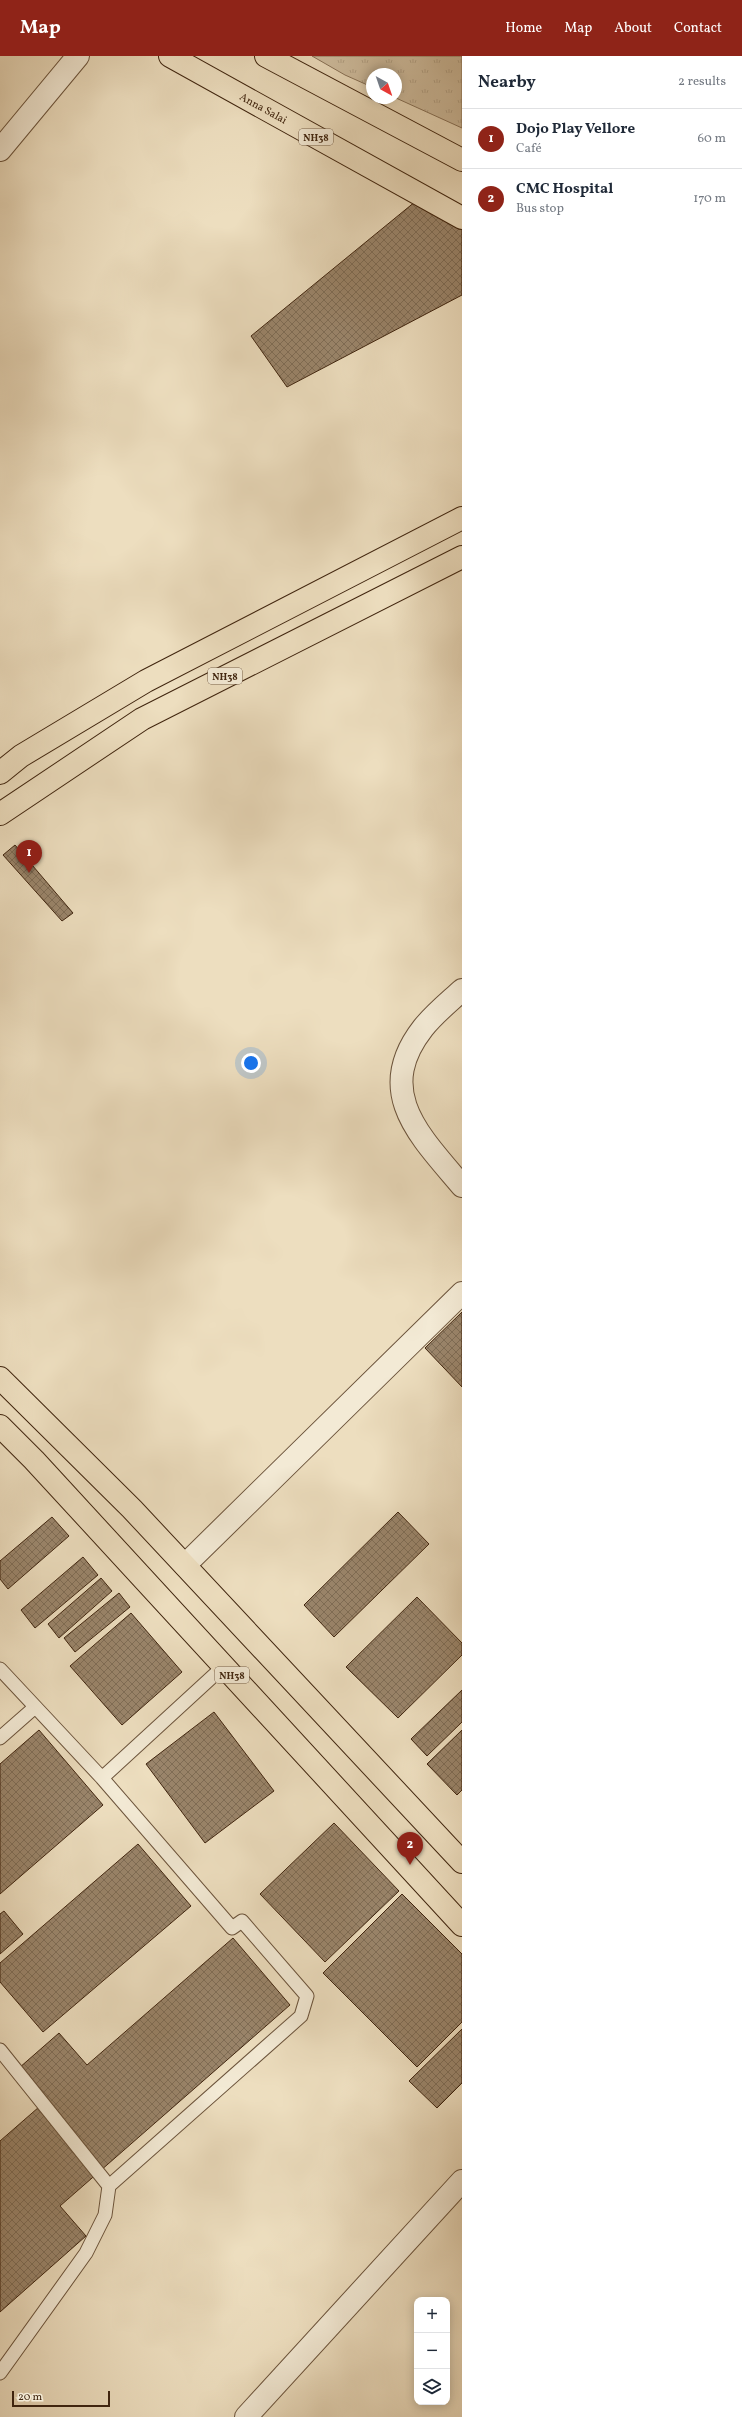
<!DOCTYPE html>
<html lang="en">
<head>
<meta charset="utf-8">
<style>
  body { margin:0; font-family:Vollkorn,serif; background:#f2f2f3; color:#1f2937 }
  .controls { position:absolute; right:12px; bottom:12px; display:grid; overflow:hidden; border-radius:8px; box-shadow:0 2px 10px #0003 }
  .controls button { width:36px; height:36px; display:grid; place-items:center; padding:0; border:0; border-bottom:1px solid #e0e1e3; background:#fff; color:#1f2937; font:20px sans-serif }
  .compass { position:absolute; left:366px; top:12px; width:36px; height:36px; border-radius:50%; background:#fff; box-shadow:0 2px 10px #0003; rotate:140deg }
  .scale { position:absolute; left:12px; bottom:10px; width:98px; box-sizing:border-box; padding-left:4px; border:2px solid #40250f; border-top:0; font-size:11px; line-height:14px; white-space:nowrap; color:#40250f; -webkit-text-stroke:3px #f3ead5; paint-order:stroke }
  .you { position:absolute; left:251px; top:1007px; width:14px; height:14px; margin:-10px; border:3px solid #fff; border-radius:50%; background:#1a73e8; box-shadow:0 0 0 6px #1a73e833 }
  .badge { display:grid; place-items:center; width:26px; height:26px; border-radius:50%; background:#8f2418; color:#fff; font-size:13px; font-weight:700 }
  .pin { position:absolute; translate:-50% -33px; filter:drop-shadow(0 1px 2px #0008) }
  .pin::after { content:''; position:absolute; top:21px; width:14px; height:12px; background:inherit; clip-path:polygon(0 0,100% 0,50% 100%) }
  .list { margin:0; padding:0; list-style:none }
  h2 { display:flex; justify-content:space-between; align-items:center; height:52px; margin:0; padding:0 16px; font-size:17px }
  h2 small { font-size:13px; font-weight:400; color:#747a83 }
  .list li { display:grid; grid-template-columns:26px 1fr auto; gap:12px; align-items:center; box-sizing:border-box; height:60px; padding:0 16px; border-top:1px solid #e0e1e3 }
  .list b { display:block; font-size:15px; white-space:nowrap }
  .list p { margin:0; font-size:13px; white-space:nowrap; color:#747a83 }
  .list em { font-size:13px; font-style:normal; color:#747a83 }
  .icon { flex:none; width:22px; height:22px; fill:none; stroke:currentColor; stroke-width:2; stroke-linecap:round; stroke-linejoin:round }
  .map { position:relative; flex:none; width:462px; height:2361px; overflow:hidden }
  header { display:flex; align-items:center; gap:24px; box-sizing:border-box; height:56px; padding:0 20px; background:#8f2418; color:#fff }
  header strong { font-size:19px }
  nav { display:flex; gap:22px; margin-inline-start:auto; font-size:14px }
  main { display:flex }
  aside { flex:1; background:#fff }
  .map>svg:first-child { display:block }
  .park { fill:url(#park-tufts); stroke:#887258 }
  .building { fill:url(#building-cross-hatch); stroke:#40250f }
  .lines { fill:none; stroke-linecap:round; stroke-linejoin:round }
  .service-casing { stroke:#6b533b; stroke-width:15 }
  .minor-casing { stroke:#6b533b; stroke-width:24 }
  .trunk-casing { stroke:#40250f; stroke-width:24 }
  .service { stroke:#f3ead5; stroke-width:13 }
  .minor { stroke:#f3ead5; stroke-width:22 }
  .trunk { stroke:#eddebf; stroke-width:22 }
  .labels { text-anchor:middle; stroke-width:3; stroke-linejoin:round; paint-order:stroke }
  .shield { fill:#f3ead5; stroke:#76604a; stroke-width:1 }
  .shield-label { font-size:10px; font-weight:bold; fill:#40250f }
  .street-label { font-size:11px; fill:#40250f; stroke:#f3ead5 }
</style>
</head>
<body>
<header>
<strong>Map</strong>
<nav><a>Home</a><a>Map</a><a>About</a><a>Contact</a></nav>
</header>
<main>
<div class="map">
<svg width="462" height="2361" viewBox="0 0 462 2361">
  <defs>
    <pattern id="park-tufts" width="24" height="20" patternUnits="userSpaceOnUse"><rect width="24" height="20" fill="#d0bfa1"/><path d="M3 7l-1-3M5 7V3M7 7l1-3M15 17l-1-3M17 17v-4M19 17l1-3" fill="none" stroke="#b4a489"/></pattern>
    <pattern id="building-cross-hatch" width="8" height="8" patternUnits="userSpaceOnUse"><rect width="8" height="8" fill="#9a856b"/><path d="M0 0l8 8M0 8l8-8" fill="none" stroke="#7f6d56"/></pattern>
  </defs>
  <rect width="100%" height="100%" fill="#eddebf"/>
  <filter id="stains"><feTurbulence type="fractalNoise" baseFrequency=".005" numOctaves="4"/><feColorMatrix values="0 0 0 0 .2 0 0 0 0 .09 0 0 0 0 .02 0 0 0 .5 -.17"/></filter>
  <radialGradient id="worn" r=".72"><stop offset=".6" stop-color="#630" stop-opacity="0"/><stop offset="1" stop-color="#630" stop-opacity=".3"/></radialGradient>
  <!-- park -->
  <path class="park" d="M312,0H462V72L396,42V18H372V31L345,19Z"/>
  <!-- building -->
  <path class="building" d="M416,145L462,172V239L287,331L251,280Z
    M15,789L73,857L62,865L3,799Z
    M462,1256V1331L425,1292Z
    M398,1456L429,1488L334,1581L304,1549Z
    M52,1461L69,1480L8,1533L0,1523V1505Z
    M83,1501L98,1519L35,1572L21,1554Z
    M101,1522L112,1535L59,1582L48,1568Z
    M119,1537L130,1551L75,1596L64,1582Z
    M417,1541L462,1587V1599L398,1662L346,1611Z
    M131,1557L182,1616L122,1669L70,1610Z
    M462,1634V1666L427,1700L411,1683Z
    M214,1656L274,1735L205,1787L146,1708Z
    M39,1674L103,1749L0,1838V1708Z
    M462,1674V1734L457,1739L427,1708Z
    M334,1767L399,1835L325,1906L260,1838Z
    M138,1788L191,1850L43,1976L0,1926V1907Z
    M402,1838L462,1898V1966L417,2011L323,1917Z
    M4,1855L23,1878L0,1898V1858Z
    M233,1882L290,1949L60,2150L86,2180L0,2256V2085L47,2044L19,2012L59,1977L87,2009Z
    M462,1973V2027L437,2052L409,2025Z"/>
  <g class="lines">
    <!-- service casing -->
    <g class="service-casing">
      <path id="service" d="M0,1613L102,1722L232,1872L242,1865L307,1940L301,1960L109,2130L105,2159L86,2197L0,2317
        M0,1682L34,1652
        M102,1722L224,1610
        M0,1994L109,2130"/>
    </g>
    <!-- minor casing -->
    <g class="minor-casing">
      <path id="minor" d="M0,94L78,0
        M462,934C449,946 434,958 423,972C373,1036 420,1080 462,1130
        M185,1509L462,1237
        M246,2361L462,2125"/>
    </g>
    <!-- trunk casing -->
    <g class="trunk-casing">
      <g id="trunk">
        <path id="s1" d="M170,0L462,162"/>
        <path d="M266,0L462,104"/>
        <path d="M0,717L21,700L146,625L462,462"/>
        <path d="M0,758L142,663L462,501"/>
        <path d="M0,1322L132,1453L462,1806"/>
        <path d="M0,1370L34,1404L462,1869"/>
      </g>
    </g>
    <!-- service -->
    <use href="#service" class="service"/>
    <!-- minor -->
    <use href="#minor" class="minor"/>
    <!-- trunk -->
    <use href="#trunk" class="trunk"/>
  </g>
  <g class="labels">
    <!-- shield labels -->
    <g class="shield">
      <rect x="299" y="73" width="34" height="16" rx="3"/>
      <rect x="208" y="612" width="34" height="16" rx="3"/>
      <rect x="215" y="1611" width="34" height="16" rx="3"/>
    </g>
    <g class="shield-label">
      <text x="316" y="85">NH38</text>
      <text x="225" y="624">NH38</text>
      <text x="232" y="1623">NH38</text>
    </g>
    <!-- street labels -->
    <g class="street-label">
      <text dy="4" stroke="none"><textPath href="#s1" startOffset="107">Anna Salai</textPath></text>
    </g>
  </g>
  <rect width="100%" height="100%" filter="url(#stains)"/>
  <rect width="100%" height="100%" fill="url(#worn)"/>
</svg>
<div class="controls">
<button>+</button>
<button>−</button>
<button><svg class="icon" aria-label="layers" viewBox="0 0 24 24"><path d="M12 4l9 5-9 5-9-5zM3 14l9 5 9-5"/></svg></button>
</div>
<svg class="compass" viewBox="-18 -18 36 36"><path d="M0-13l5 13h-10z" fill="#e53935"/><path d="M0 13l5-13h-10z" fill="#747a83"/></svg>
<div class="scale">20 m</div>
<div class="you"></div>
<div class="pin badge" style="left:29px;top:817px">1</div>
<div class="pin badge" style="left:410px;top:1809px">2</div>
</div>
<aside>
<h2>Nearby<small>2 results</small></h2>
<ul class="list">
<li><span class="badge">1</span><div><b>Dojo Play Vellore</b><p>Café</p></div><em>60 m</em></li>
<li><span class="badge">2</span><div><b>CMC Hospital</b><p>Bus stop</p></div><em>170 m</em></li>
</ul>
</aside>
</main>
</body>
</html>
